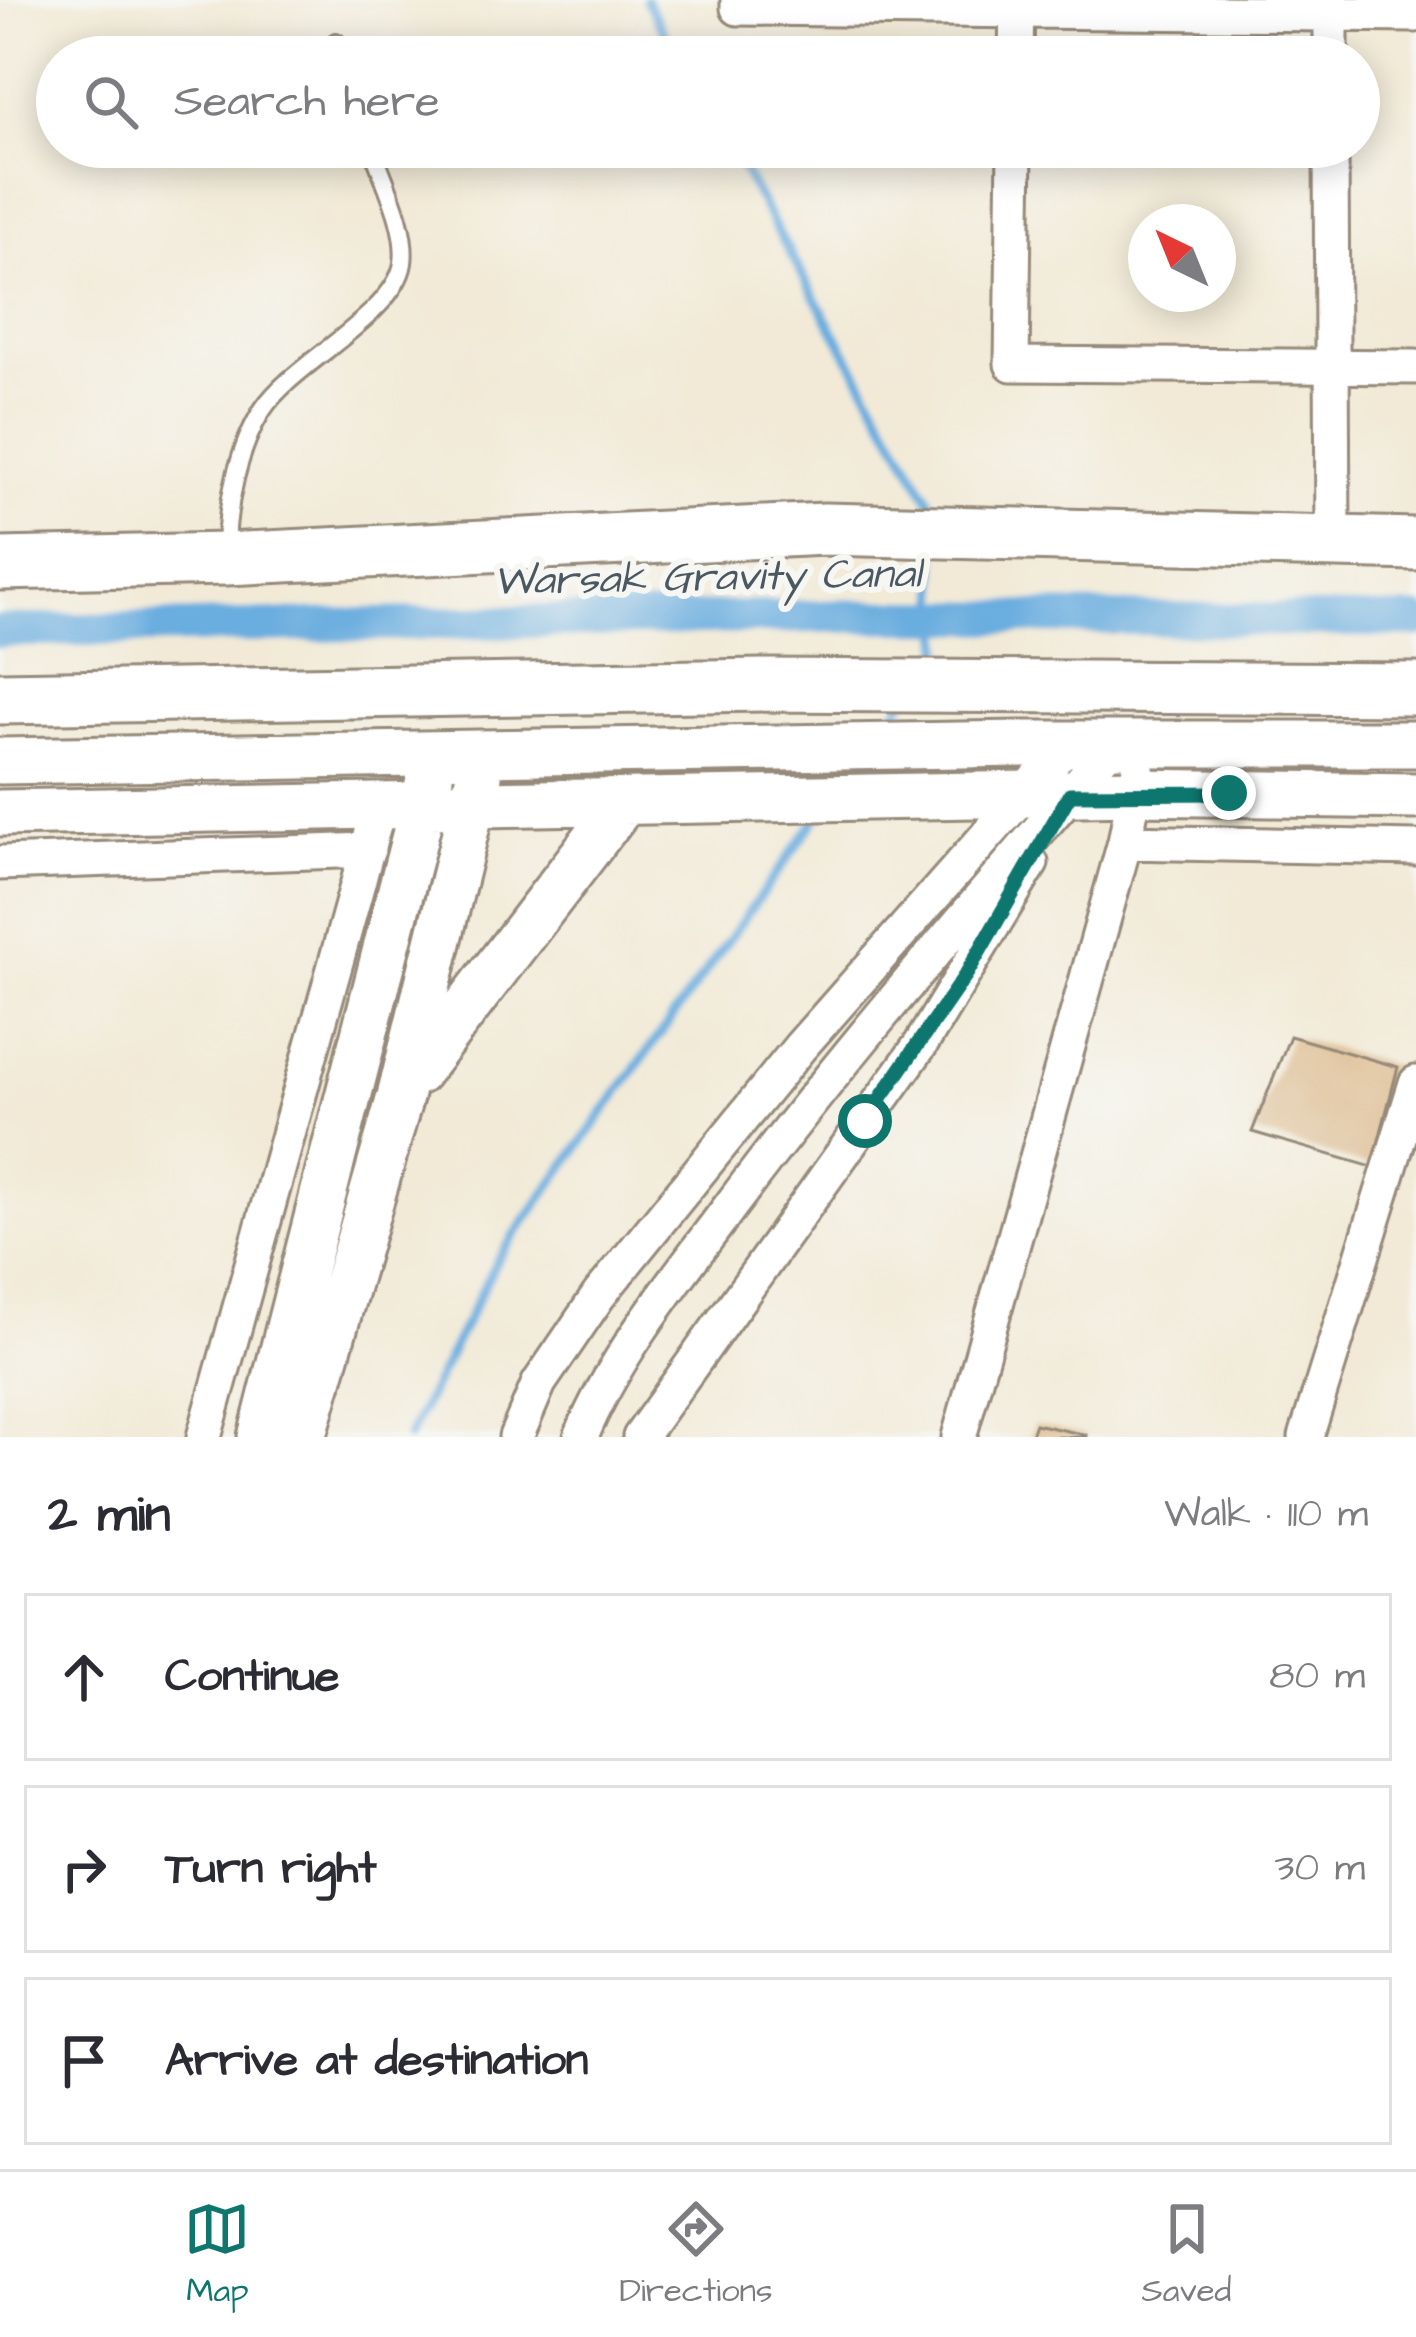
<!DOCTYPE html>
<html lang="en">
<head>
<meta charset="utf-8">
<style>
  body { margin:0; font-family:"Architects Daughter",sans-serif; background:#f2f2f3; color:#2b2b33 }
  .compass { position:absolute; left:1128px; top:204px; width:108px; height:108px; border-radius:50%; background:#fff; box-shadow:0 6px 30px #0003; rotate:317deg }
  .stop { position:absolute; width:36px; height:36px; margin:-27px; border:9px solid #0f766e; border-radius:50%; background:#fff }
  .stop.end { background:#0f766e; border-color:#fff; box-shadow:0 3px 12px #0008 }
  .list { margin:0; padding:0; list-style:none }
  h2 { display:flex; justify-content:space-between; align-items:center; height:156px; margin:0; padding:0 48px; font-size:51px }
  h2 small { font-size:39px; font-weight:400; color:#7c7c81 }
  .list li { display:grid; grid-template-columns:78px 1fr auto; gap:36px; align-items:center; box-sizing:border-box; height:168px; margin:0 24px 24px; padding:0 24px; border:3px solid #e1e1e2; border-radius:0px }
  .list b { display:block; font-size:45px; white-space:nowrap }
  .list em { font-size:39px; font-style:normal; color:#7c7c81 }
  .icon { flex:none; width:66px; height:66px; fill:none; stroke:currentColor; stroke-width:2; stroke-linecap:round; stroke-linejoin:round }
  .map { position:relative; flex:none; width:1416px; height:1437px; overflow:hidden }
  .search { position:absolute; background:#fff; box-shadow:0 6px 30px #0003; left:36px; right:36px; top:36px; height:132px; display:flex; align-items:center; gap:30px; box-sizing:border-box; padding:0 42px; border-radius:66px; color:#7c7c81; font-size:45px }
  .sheet { height:732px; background:#fff }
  nav { display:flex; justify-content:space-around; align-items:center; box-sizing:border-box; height:168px; border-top:3px solid #e1e1e2; background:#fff; font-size:33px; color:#7c7c81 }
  nav a { display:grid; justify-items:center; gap:6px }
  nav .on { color:#0f766e }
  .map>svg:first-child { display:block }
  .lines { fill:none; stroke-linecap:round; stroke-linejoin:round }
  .stream { stroke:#6aaddf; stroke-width:9 }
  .canal { stroke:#6aaddf; stroke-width:33 }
  .building { fill:#ddbb8f }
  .service-casing { stroke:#968a7a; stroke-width:22 }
  .minor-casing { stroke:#968a7a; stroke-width:39 }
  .secondary-casing { stroke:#968a7a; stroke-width:51 }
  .primary-casing { stroke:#968a7a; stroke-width:57 }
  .service { stroke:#fff; stroke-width:16 }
  .minor { stroke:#fff; stroke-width:33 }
  .secondary { stroke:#fff; stroke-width:45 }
  .primary { stroke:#fff; stroke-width:51 }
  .route { stroke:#0f766e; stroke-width:15 }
  .labels { text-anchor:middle; stroke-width:12; stroke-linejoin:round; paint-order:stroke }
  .water-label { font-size:42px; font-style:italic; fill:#4b5862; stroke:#f6f6f2 }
</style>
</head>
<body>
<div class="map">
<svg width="1416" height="1437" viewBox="0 0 1416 1437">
  <rect width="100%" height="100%" fill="#f6f6f2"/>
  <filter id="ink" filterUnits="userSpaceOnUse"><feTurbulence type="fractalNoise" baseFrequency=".00833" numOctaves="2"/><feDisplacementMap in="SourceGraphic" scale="24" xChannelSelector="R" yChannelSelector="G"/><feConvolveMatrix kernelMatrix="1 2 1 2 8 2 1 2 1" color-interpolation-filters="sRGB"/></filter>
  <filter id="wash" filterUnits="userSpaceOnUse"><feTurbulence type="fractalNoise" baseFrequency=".004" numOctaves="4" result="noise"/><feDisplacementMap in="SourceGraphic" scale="48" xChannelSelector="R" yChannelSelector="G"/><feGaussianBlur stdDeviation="2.7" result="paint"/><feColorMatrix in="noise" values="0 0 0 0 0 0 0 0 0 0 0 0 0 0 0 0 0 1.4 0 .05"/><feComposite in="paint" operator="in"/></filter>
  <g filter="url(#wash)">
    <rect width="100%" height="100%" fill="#f2ead7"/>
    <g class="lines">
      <!-- stream -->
      <path class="stream" d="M646,0L678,57
        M730,147L930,501L932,518
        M928,669L942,650L934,547
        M881,732L903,702
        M408,1437L497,1260L821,812"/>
      <!-- canal -->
      <path class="canal" d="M0,631L845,616L1416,621"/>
    </g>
    <g id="blocks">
      <!-- building -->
      <path class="building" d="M1290,1036L1398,1067L1372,1167L1252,1132Z
        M1035,1424L1086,1435V1437H1030Z"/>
    </g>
  </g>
  <g filter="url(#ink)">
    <use href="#blocks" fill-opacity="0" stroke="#968a7a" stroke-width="3"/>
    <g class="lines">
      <!-- service casing -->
      <g class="service-casing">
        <path id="service" d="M336,42L341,57
          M226,552C226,507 238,448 263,409C293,363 395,315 403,263C408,227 383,180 372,147"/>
      </g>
      <!-- minor casing -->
      <g class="minor-casing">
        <path id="minor" d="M738,0V8L1416,15
          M1331,0V57
          M1016,57L1017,0
          M1015,147L1012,364L1416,367
          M1331,147L1333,542
          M1125,842L1416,848
          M0,863L368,850
          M204,1437L379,807
          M516,1437L539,1383L599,1295L800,1047L1067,745
          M581,1437C614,1356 677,1278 729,1208C849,1047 982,897 1113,744
          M640,1437L921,1044L1031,863
          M959,1437L1125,842L1138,773
          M1306,1437L1416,1083"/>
      </g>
      <!-- secondary casing -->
      <g class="secondary-casing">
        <path id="secondary" d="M0,761L1021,744H1416
          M0,813L1135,792L1416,796
          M417,1072L623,803
          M261,1437L430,777
          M303,1437L400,1097L479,776"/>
      </g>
      <!-- primary casing -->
      <g class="primary-casing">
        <path id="primary" d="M0,564L226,559L825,529L1416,544
          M0,698L763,685L1416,689"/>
      </g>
      <!-- service -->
      <use href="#service" class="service"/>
      <!-- minor -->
      <use href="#minor" class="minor"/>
      <!-- secondary -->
      <use href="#secondary" class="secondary"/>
      <!-- primary -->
      <use href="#primary" class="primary"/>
    </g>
  </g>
  <g class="lines" filter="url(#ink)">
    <!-- route -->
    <path class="route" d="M865,1121L967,973L1070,794L1229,793"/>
  </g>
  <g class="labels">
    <!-- water labels -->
    <g class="water-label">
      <text transform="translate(707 575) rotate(-1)" y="15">Warsak Gravity Canal</text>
    </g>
  </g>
</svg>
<svg class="compass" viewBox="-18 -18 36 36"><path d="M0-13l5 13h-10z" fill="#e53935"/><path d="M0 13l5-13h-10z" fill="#7c7c81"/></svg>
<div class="stop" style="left:865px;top:1121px"></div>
<div class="stop end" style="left:1229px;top:793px"></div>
<div class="search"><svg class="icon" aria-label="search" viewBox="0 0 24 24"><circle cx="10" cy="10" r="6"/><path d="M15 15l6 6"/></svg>Search here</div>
</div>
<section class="sheet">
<h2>2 min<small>Walk · 110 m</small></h2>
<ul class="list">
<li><svg class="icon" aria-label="ahead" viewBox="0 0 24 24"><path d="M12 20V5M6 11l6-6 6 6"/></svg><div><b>Continue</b></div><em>80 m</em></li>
<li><svg class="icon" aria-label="right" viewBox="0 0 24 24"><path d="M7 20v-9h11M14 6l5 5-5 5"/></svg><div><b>Turn right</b></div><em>30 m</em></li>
<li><svg class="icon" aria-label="arrive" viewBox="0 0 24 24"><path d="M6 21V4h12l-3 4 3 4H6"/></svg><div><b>Arrive at destination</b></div></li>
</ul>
</section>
<nav>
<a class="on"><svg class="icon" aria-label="map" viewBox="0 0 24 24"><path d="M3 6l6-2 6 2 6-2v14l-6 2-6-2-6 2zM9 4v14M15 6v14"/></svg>Map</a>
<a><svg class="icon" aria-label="directions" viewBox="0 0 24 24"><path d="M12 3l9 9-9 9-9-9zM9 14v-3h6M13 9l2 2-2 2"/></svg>Directions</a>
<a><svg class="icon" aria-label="saved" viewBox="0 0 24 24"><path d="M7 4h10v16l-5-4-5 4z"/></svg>Saved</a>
</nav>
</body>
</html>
